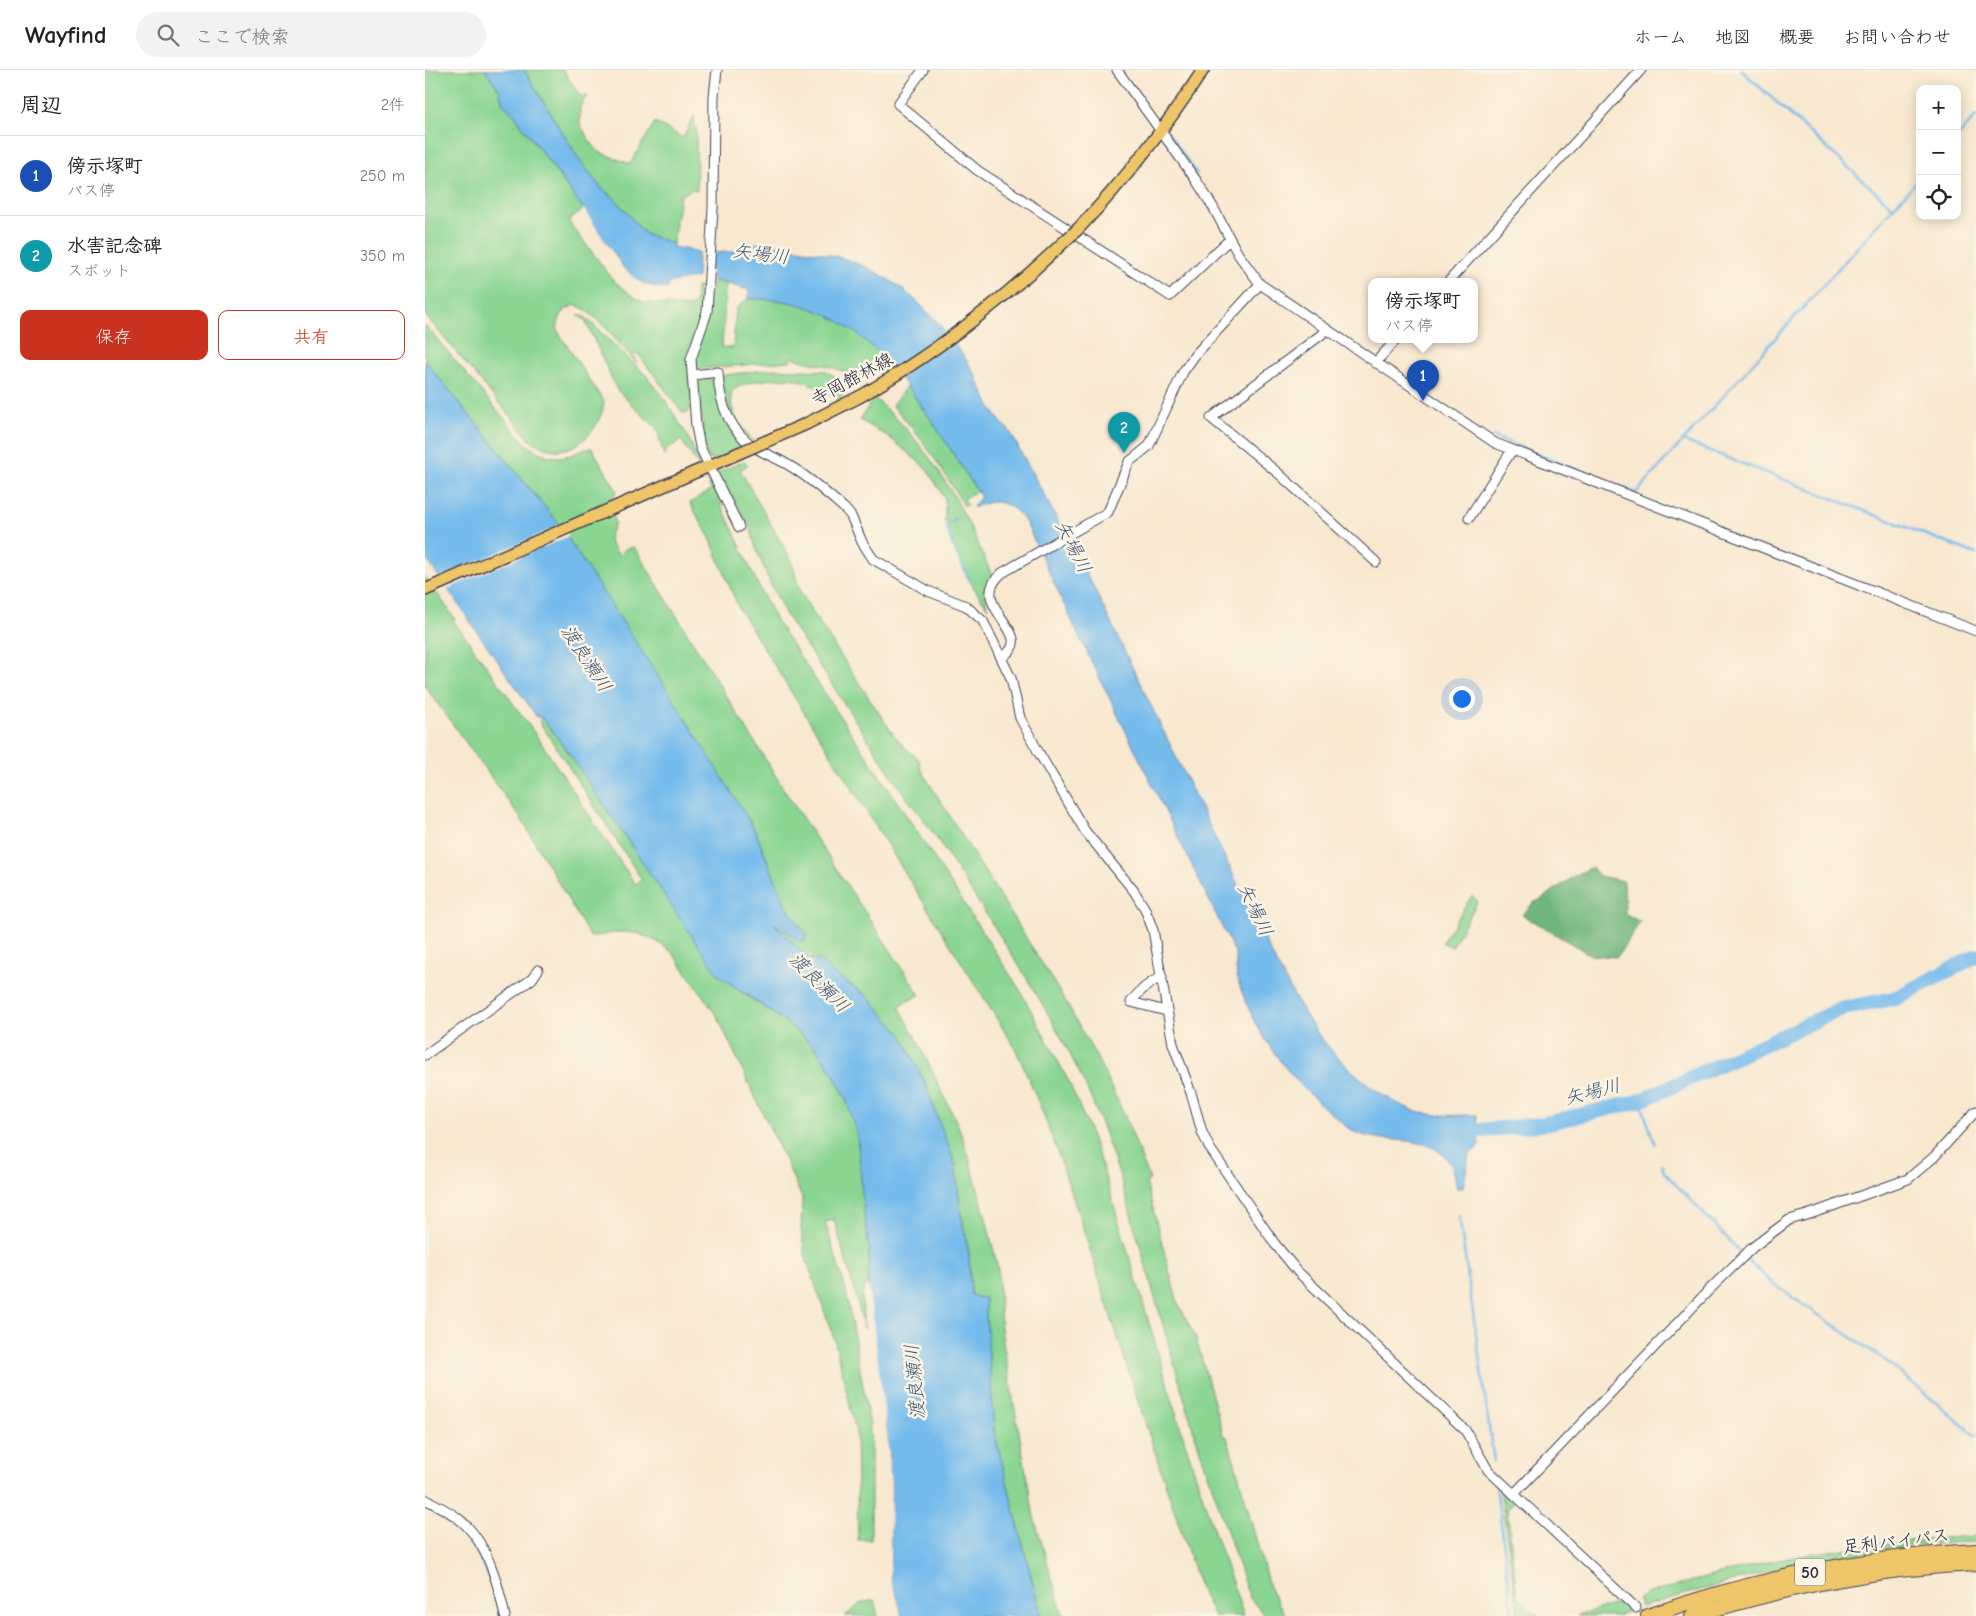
<!DOCTYPE html>
<html lang="ja">
<head>
<meta charset="utf-8">
<style>
  body { margin:0; font-family:"Comic Neue","Klee One",sans-serif; background:#f2f2f2; color:#202124 }
  .controls { position:absolute; right:15px; top:15px; display:grid; overflow:hidden; border-radius:10px; box-shadow:0 2px 12px #0003 }
  .controls button { width:45px; height:45px; display:grid; place-items:center; padding:0; border:0; border-bottom:1px solid #e0e0e0; background:#fff; color:#202124; font:25px sans-serif }
  .you { position:absolute; left:1036px; top:628px; width:18px; height:18px; margin:-12px; border:4px solid #fff; border-radius:50%; background:#1a73e8; box-shadow:0 0 0 8px #1a73e833 }
  .badge { display:grid; place-items:center; width:32px; height:32px; border-radius:50%; background:#c8321e; color:#fff; font-size:16px; font-weight:700 }
  .pin { position:absolute; translate:-50% -41px; filter:drop-shadow(0 1px 2px #0008) }
  .pin::after { content:''; position:absolute; top:26px; width:18px; height:15px; background:inherit; clip-path:polygon(0 0,100% 0,50% 100%) }
  .popup { position:absolute; left:943px; top:208px; width:110px; height:65px; box-sizing:border-box; display:grid; place-content:center; border-radius:10px; background:#fff; filter:drop-shadow(0 1px 4px #0005); font-size:16px; white-space:nowrap; color:#757577 }
  .popup b { font-size:19px; color:#202124 }
  .popup::after { content:''; position:absolute; left:50%; top:100%; margin-left:-10px; border:10px solid transparent; border-top-color:#fff }
  .list { margin:0; padding:0; list-style:none }
  h2 { display:flex; justify-content:space-between; align-items:center; height:65px; margin:0; padding:0 20px; font-size:21px }
  h2 small { font-size:16px; font-weight:400; color:#757577 }
  .list li { display:grid; grid-template-columns:32px 1fr auto; gap:15px; align-items:center; box-sizing:border-box; height:80px; padding:0 20px; border-top:1px solid #e0e0e0 }
  .list b { display:block; font-size:19px; white-space:nowrap }
  .list p { margin:0; font-size:16px; white-space:nowrap; color:#757577 }
  .list em { font-size:16px; font-style:normal; color:#757577 }
  .actions { display:flex; gap:10px; padding:15px 20px }
  .actions a { flex:1; padding:11px 0; border:1px solid #c8321e; border-radius:10px; text-align:center; font-size:18px; color:#c8321e }
  .actions .main { background:#c8321e; color:#fff }
  .icon { flex:none; width:28px; height:28px; fill:none; stroke:currentColor; stroke-width:2; stroke-linecap:round; stroke-linejoin:round }
  .map { position:relative; flex:none; width:1551px; height:1546px; overflow:hidden }
  header { display:flex; align-items:center; gap:30px; box-sizing:border-box; height:70px; padding:0 25px; background:#fff; border-bottom:1px solid #e0e0e0 }
  header strong { font-size:24px }
  nav { display:flex; gap:28px; margin-inline-start:auto; font-size:18px }
  .search { width:350px; height:45px; background:#f2f2f2; display:flex; align-items:center; gap:12px; box-sizing:border-box; padding:0 18px; border-radius:28px; color:#757577; font-size:19px }
  main { display:flex }
  aside { flex:1; background:#fff }
  .map>svg:first-child { display:block }
  .green { fill:#8ad592; stroke:#567c66 }
  .forest { fill:#6fb67c; stroke:#486c5c }
  .water { fill:#75bbec; stroke:#4c6e94 }
  .pier { fill:#f8e8d0 }
  .lines { fill:none; stroke-linecap:round; stroke-linejoin:round }
  .stream { stroke:#75bbec; stroke-width:2.5 }
  .river { stroke:#75bbec; stroke-width:15 }
  .minor-casing { stroke:#424051; stroke-width:11 }
  .major-casing { stroke:#424051; stroke-width:14 }
  .highway-casing { stroke:#424051; stroke-width:16 }
  .minor { stroke:#fff; stroke-width:9 }
  .major { stroke:#eec569; stroke-width:11 }
  .highway { stroke:#eec569; stroke-width:14 }
  .major-bridge-casing { stroke:#424051; stroke-width:14; stroke-linecap:butt }
  .major-bridge { stroke:#eec569; stroke-width:11 }
  .labels { text-anchor:middle; stroke-width:5; stroke-linejoin:round; paint-order:stroke }
  .shield { fill:#fcf5e5; stroke:#63616e; stroke-width:1 }
  .shield-label { font-size:16px; font-weight:bold; fill:#22223b }
  .street-label { font-size:18px; fill:#22223b; stroke:#fcf5e5 }
  .water-label { font-size:19px; font-style:italic; fill:#3f5879; stroke:#fcf5e5 }
</style>
</head>
<body>
<header>
<strong>Wayfind</strong>
<div class="search"><svg class="icon" aria-label="search" viewBox="0 0 24 24"><circle cx="10" cy="10" r="6"/><path d="M15 15l6 6"/></svg>ここで検索</div>
<nav><a>ホーム</a><a>地図</a><a>概要</a><a>お問い合わせ</a></nav>
</header>
<main>
<aside>
<h2>周辺<small>2件</small></h2>
<ul class="list">
<li><span class="badge" style="background:#1a4fb4">1</span><div><b>傍示塚町</b><p>バス停</p></div><em>250 m</em></li>
<li><span class="badge" style="background:#0f9aa8">2</span><div><b>水害記念碑</b><p>スポット</p></div><em>350 m</em></li>
</ul>
<div class="actions"><a class="main">保存</a><a>共有</a></div>
</aside>
<div class="map">
<svg width="1551" height="1546" viewBox="0 0 1551 1546">
  <rect width="100%" height="100%" fill="#fcf5e5"/>
  <filter id="ink" filterUnits="userSpaceOnUse"><feTurbulence type="fractalNoise" baseFrequency=".02" numOctaves="2"/><feDisplacementMap in="SourceGraphic" scale="10" xChannelSelector="R" yChannelSelector="G"/><feConvolveMatrix kernelMatrix="1 2 1 2 8 2 1 2 1" color-interpolation-filters="sRGB"/></filter>
  <filter id="wash" filterUnits="userSpaceOnUse"><feTurbulence type="fractalNoise" baseFrequency=".0096" numOctaves="4" result="noise"/><feDisplacementMap in="SourceGraphic" scale="20" xChannelSelector="R" yChannelSelector="G"/><feGaussianBlur stdDeviation="1.12" result="paint"/><feColorMatrix in="noise" values="0 0 0 0 0 0 0 0 0 0 0 0 0 0 0 0 0 1.4 0 .05"/><feComposite in="paint" operator="in"/></filter>
  <g filter="url(#wash)">
    <rect width="100%" height="100%" fill="#f8e8d0"/>
    <!-- green -->
    <path class="green" d="M0,0H60L74,20L78,33L89,45L159,139L143,151L189,211L206,225L218,232L264,237L270,235L271,217L282,218C280,228 280,239 277,249C272,263 261,277 261,292C262,304 272,334 263,342L258,343L212,283L208,286L212,293C199,279 166,238 150,235C137,240 134,246 132,260L179,332C177,353 159,378 135,380C125,381 115,376 106,371L0,245Z
      M99,0H138L155,26H162L155,37V54L164,70L174,82L205,94L230,52L258,68L269,46L271,61L272,121L267,119L255,126L248,174L219,163L190,129L176,118L155,91Z
      M288,210L301,214L297,277L308,278L311,238C314,236 319,231 323,229C328,227 337,229 342,229C388,231 425,254 457,285L436,311C425,304 412,298 399,295C388,293 377,292 368,287L365,291L275,299L269,293Z
      M153,245L160,247L220,304L238,327L262,365L275,394L273,395L256,370L242,379L239,386L232,359L192,320L160,250Z
      M0,255L100,373C115,385 130,391 148,384C154,382 161,378 167,378L192,421L185,432L190,453L184,467L185,473L194,485L200,479L209,477L363,726L495,925L474,936L492,970L533,1055L543,1084L560,1144L573,1199L576,1260L609,1447L638,1546H616L569,1361L560,1229L550,1227L546,1224L544,1184L536,1143L530,1094L499,1011L477,966L441,925L410,905L395,890L384,889L346,851L379,873L381,864L361,836L330,760L153,484L133,453L0,291Z
      M348,299L401,301L414,309L428,311L414,330C401,323 385,311 369,309C358,307 307,311 306,325C305,335 311,350 317,358C321,362 327,368 328,372C307,352 300,335 297,307L300,305Z
      M283,307L289,310L297,344L310,367L313,379L290,390L284,389L281,382L273,316L277,309Z
      M482,316L520,370L552,421L539,428L542,435L539,436C518,399 496,366 467,335Z
      M449,328C506,376 539,437 567,506C559,517 559,525 563,538C544,514 531,486 522,457L533,449L531,447L520,453V429L502,399L464,367L435,350Z
      M319,391L323,395L315,400L366,490L375,521L389,545L466,661L480,678L494,689L496,700L638,927L672,988L700,1046L725,1110L721,1112L750,1223L754,1235L771,1268L798,1365L802,1367L815,1410L844,1517L861,1546H840L825,1528L821,1518L769,1362L695,1107C683,1072 671,1037 655,1004C627,946 592,892 557,838C532,800 509,761 480,726L361,545L347,517L330,476L325,456L292,403Z
      M281,408H284L336,521L352,552L485,751L595,920L643,1010L667,1066L680,1106L758,1366L793,1473L819,1546H789L775,1518C746,1430 716,1342 688,1253C658,1159 631,1065 589,976L314,539L285,468L265,433L286,420Z
      M0,506L30,549L28,550L111,665L210,814L217,810L114,651L117,648L141,679L307,916L358,950L391,978L408,1003L421,1028L432,1065L435,1094L437,1127L444,1180V1209L437,1225L439,1259L430,1222L409,1150L400,1152L421,1221L444,1350L446,1372V1470H433L431,1361L410,1272L380,1185L376,1159L377,1128L360,1090L292,946L247,882L231,871L211,863L195,862L165,867L97,750L0,616Z
      M1047,826L1053,831L1027,877L1017,872Z
      M1075,1417L1090,1431L1082,1439L1092,1527L1114,1546H1093Z
      M1551,1466V1472C1436,1474 1326,1505 1216,1537L1213,1529L1221,1524C1270,1511 1319,1496 1369,1487C1429,1476 1490,1469 1551,1466Z
      M449,1530L453,1546H420L436,1533Z
      M1194,1533L1201,1535L1206,1539L1193,1546H1152Z"/>
    <!-- forest -->
    <path class="forest" d="M1167,797L1174,806L1199,811L1200,843L1215,852L1192,887L1166,885L1097,845L1108,833L1115,830L1149,806Z"/>
    <!-- water -->
    <path class="water" d="M60,0H99L155,91L176,118L190,129L219,163L248,174V177L273,182L272,208L245,213L243,219C228,217 216,214 203,204L140,113L89,45L78,33L74,20Z
      M326,173C344,174 361,177 379,180C396,183 414,186 431,193C479,211 518,253 545,296C558,317 565,345 584,360L666,512L852,895C865,918 877,942 893,964C917,995 957,1032 995,1042C1013,1047 1033,1045 1052,1045L1054,1077L1044,1084L1038,1118H1032C1030,1110 1030,1102 1026,1095C1007,1059 956,1078 926,1060C919,1056 912,1048 906,1043C863,1008 828,961 812,907C811,900 811,892 811,885L652,562L601,453C588,433 571,426 549,438L548,436L556,427C537,397 518,367 498,338C453,274 407,227 323,229L324,220L288,210L283,183L325,181Z
      M0,291L133,453L153,484L252,635L330,760L361,836L381,864L379,873L349,854L384,889L395,890L410,905L441,925L477,965L499,1011L530,1094L536,1143L544,1184L546,1224L550,1227L560,1228L569,1361L616,1546H476L472,1527L465,1509L466,1415L463,1370L443,1227L444,1180L437,1127L435,1094L432,1065L421,1028L408,1003L391,978L358,950L293,905L141,679L117,648L112,647L0,488Z"/>
    <!-- pier -->
    <path class="pier" d="M159,139L198,198L213,211L226,217L243,219L245,213L272,208L271,211L247,215L244,221L226,219L211,213L196,200L157,140Z
      M137,455L144,466L22,519L113,650L110,648L0,492V488L14,508Z
      M443,1213L463,1370L466,1415L465,1509L472,1527L476,1546H473L470,1527L462,1509L463,1415L460,1370L441,1228L440,1218Z"/>
    <g class="lines">
      <!-- stream -->
      <path class="stream" d="M1316,0L1468,138
        M741,60L772,104
        M1532,67L1551,46
        M1067,366L1211,423L1495,108
        M1259,371L1551,484
        M532,448L521,455L528,476L545,511
        M1215,1031L1230,1074
        M1237,1094L1239,1102L1317,1184
        M1034,1145L1069,1391
        M1321,1188L1348,1214L1457,1288L1551,1366
        M1071,1415L1088,1546
        M0,1436C12,1444 26,1451 36,1460C53,1475 71,1523 74,1546"/>
      <!-- river -->
      <path class="river" d="M1032,1063L1118,1054L1215,1031L1416,939L1471,928L1551,886"/>
    </g>
  </g>
  <g filter="url(#ink)">
    <g class="lines">
      <!-- minor casing -->
      <g class="minor-casing">
        <path id="minor" d="M292,0L289,26L288,138L282,242L266,289L271,356L275,377L314,457
          M498,0L473,34L552,100L745,226L805,169
          M692,0L771,110L788,137L813,184L835,214L1070,373L1551,561
          M1023,212L1216,0
          M901,259L897,264L786,348L853,403L951,492
          M950,293L971,270
          M268,305L293,302C294,332 304,361 331,378C342,385 354,389 365,396C385,408 403,424 420,439L426,446L437,472L448,489L503,521L541,536L558,551L586,608L595,648L614,683L660,761L709,821L720,839L728,860L748,974L766,1023L777,1062L784,1077L850,1174L873,1202L1040,1360L1063,1400L1211,1538
          M1044,448L1087,380
          M577,587C616,564 538,536 577,503L683,442L704,392L724,376L758,302L770,285L835,214
          M737,907C725,912 714,921 706,932L741,941
          M0,985L107,909L113,900
          M1089,1424L1284,1220L1328,1177L1364,1150L1385,1144L1483,1109L1509,1087L1551,1041
          M0,1429C11,1435 24,1441 34,1449C62,1471 73,1513 80,1546"/>
      </g>
      <!-- major casing -->
      <g class="major-casing">
        <path id="major" d="M653,159C700,110 741,57 778,0
          M436,326C511,283 578,230 641,170
          M0,520L314,383"/>
      </g>
      <!-- highway casing -->
      <g class="highway-casing">
        <path id="highway" d="M1223,1546C1328,1509 1439,1487 1551,1481
          M1267,1546C1362,1517 1451,1498 1551,1494"/>
      </g>
      <!-- minor -->
      <use href="#minor" class="minor"/>
      <!-- major -->
      <use href="#major" class="major"/>
      <!-- highway -->
      <use href="#highway" class="highway"/>
      <!-- major-bridge casing -->
      <g class="major-bridge-casing">
        <path id="major-bridge" d="M641,170L653,159
          M314,383L381,354L436,326"/>
      </g>
      <!-- major-bridge -->
      <use href="#major-bridge" class="major-bridge"/>
    </g>
  </g>
  <g class="labels">
    <!-- shield labels -->
    <rect class="shield" x="1370" y="1488.5" width="30" height="27" rx="4"/>
    <g class="shield-label">
      <text x="1385" y="1508">50</text>
    </g>
    <!-- street labels -->
    <g class="street-label">
      <text transform="translate(427 309) rotate(-29)" y="6">寺岡館林線</text>
      <text transform="translate(1471 1471) rotate(-7)" y="6">足利バイパス</text>
    </g>
    <!-- water labels -->
    <g class="water-label">
      <text transform="translate(336 183) rotate(7)" y="7">矢場川</text>
      <text transform="translate(649 476) rotate(63)" y="7">矢場川</text>
      <text transform="translate(162 588) rotate(57)" y="7">渡良瀬川</text>
      <text transform="translate(831 839) rotate(65)" y="7">矢場川</text>
      <text transform="translate(395 912) rotate(45)" y="7">渡良瀬川</text>
      <text transform="translate(1167 1021) rotate(-14)" y="7">矢場川</text>
      <text transform="translate(489 1312) rotate(-95)" y="7">渡良瀬川</text>
    </g>
  </g>
</svg>
<div class="controls">
<button>+</button>
<button>−</button>
<button><svg class="icon" aria-label="locate" viewBox="0 0 24 24"><circle cx="12" cy="12" r="6"/><path d="M12 2v4M12 18v4M2 12h4M18 12h4"/></svg></button>
</div>
<div class="you"></div>
<div class="pin badge" style="left:998px;top:331px;background:#1a4fb4">1</div>
<div class="popup"><b>傍示塚町</b>バス停</div>
<div class="pin badge" style="left:699px;top:383px;background:#0f9aa8">2</div>
</div>
</main>
</body>
</html>
